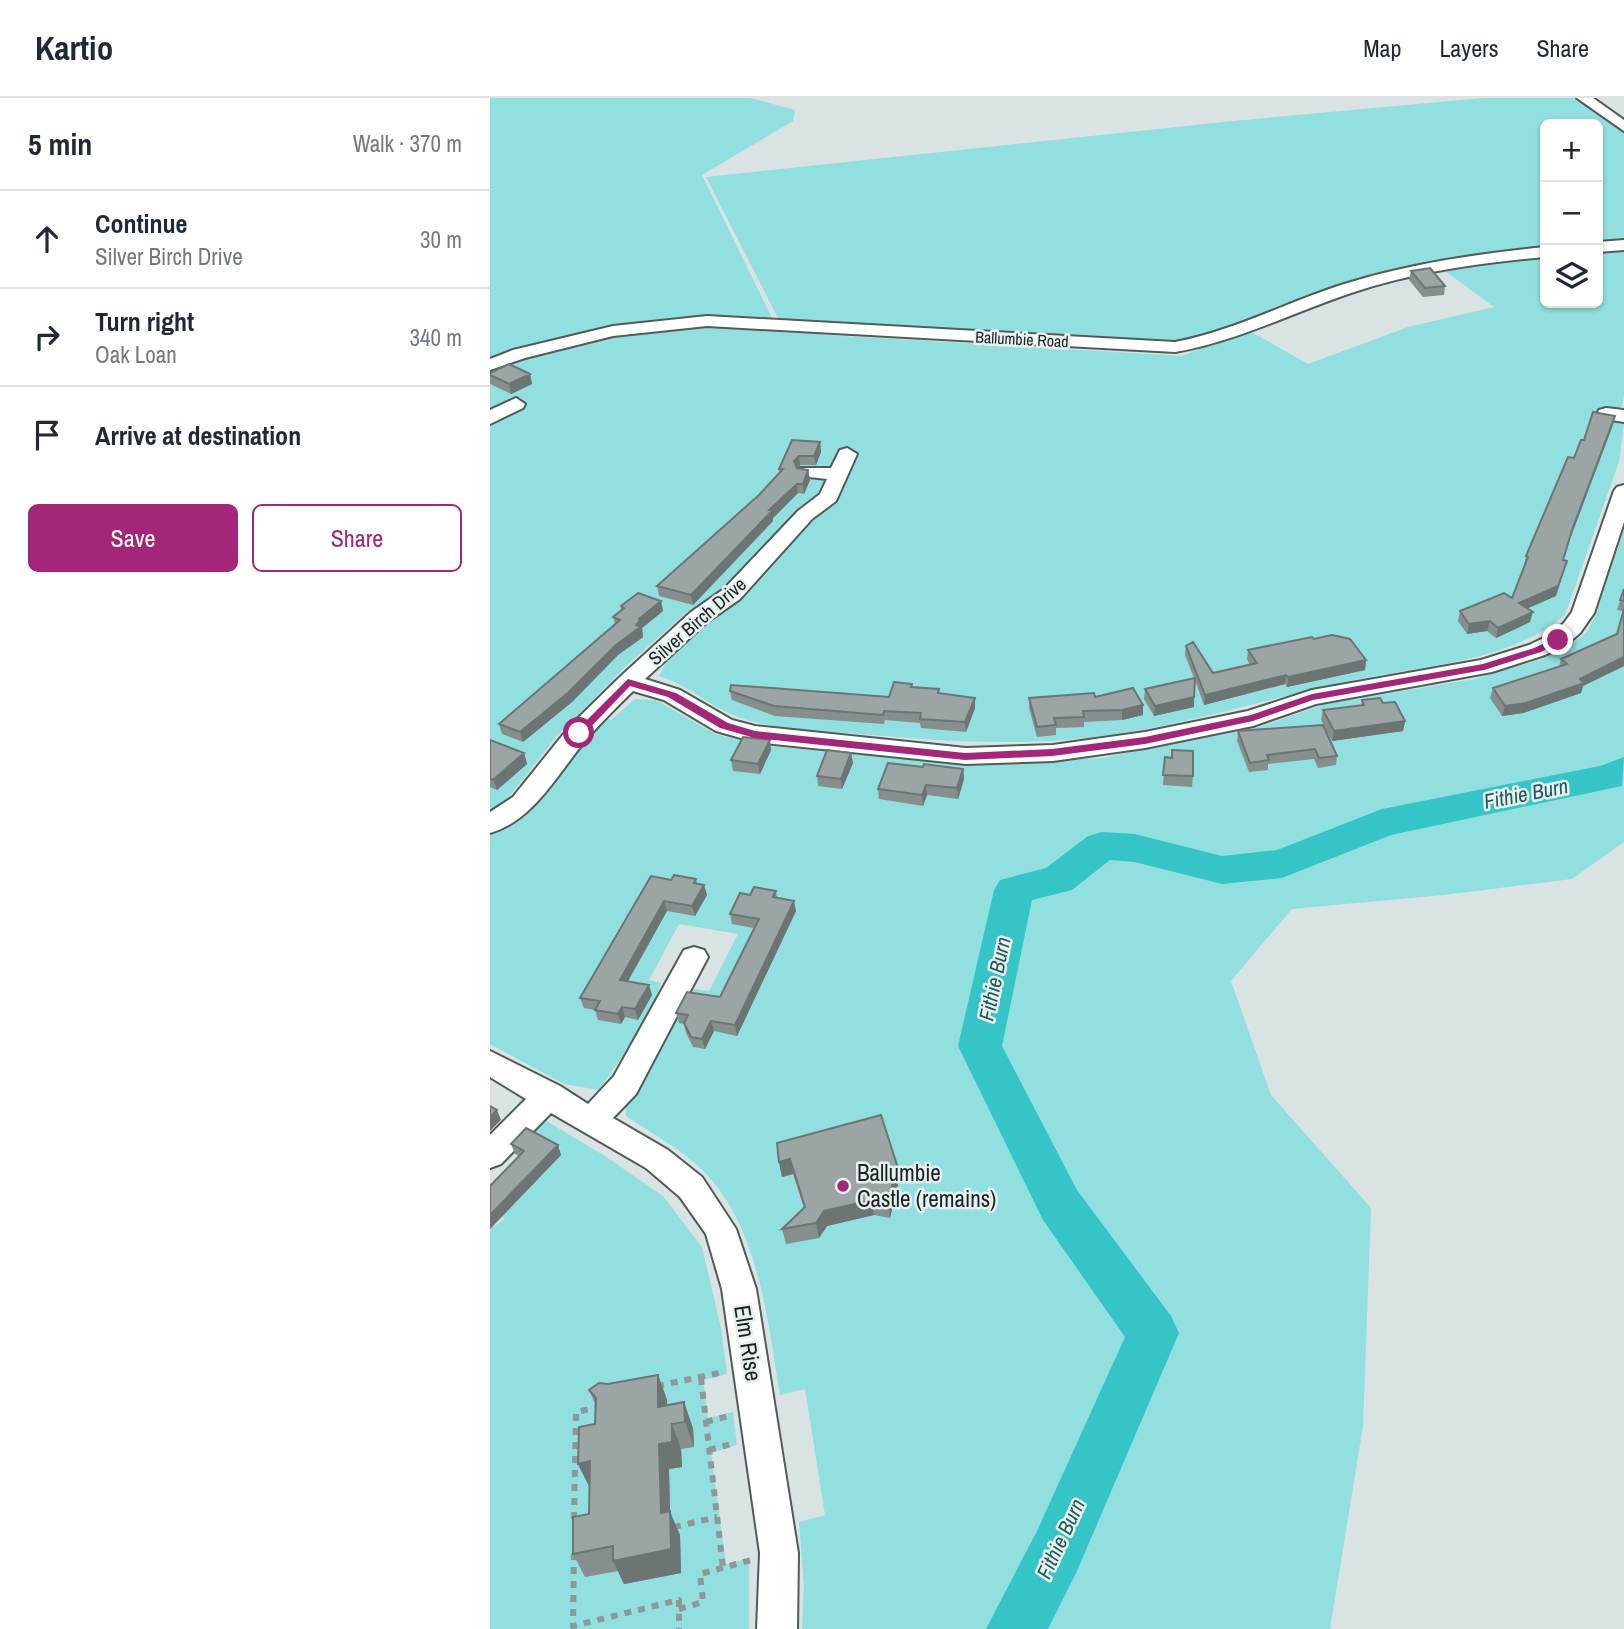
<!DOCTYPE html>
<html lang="en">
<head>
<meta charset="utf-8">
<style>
  body { margin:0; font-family:"Archivo Narrow",sans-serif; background:#f6f6f7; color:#1f2937 }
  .controls { position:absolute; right:21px; top:21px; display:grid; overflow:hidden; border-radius:10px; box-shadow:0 2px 5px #0004 }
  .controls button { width:63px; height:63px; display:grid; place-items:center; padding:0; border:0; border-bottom:2px solid #e0e1e3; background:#fff; color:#1f2937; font:35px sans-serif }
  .stop { position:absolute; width:21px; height:21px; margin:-16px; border:5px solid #a42678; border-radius:50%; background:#fff }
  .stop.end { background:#a42678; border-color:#fff; box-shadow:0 2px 7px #0008 }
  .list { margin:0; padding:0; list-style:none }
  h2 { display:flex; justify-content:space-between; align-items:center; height:91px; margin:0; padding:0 28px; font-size:30px }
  h2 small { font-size:23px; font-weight:400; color:#747a83 }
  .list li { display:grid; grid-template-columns:46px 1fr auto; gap:21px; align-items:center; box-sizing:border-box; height:98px; padding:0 28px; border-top:2px solid #e0e1e3 }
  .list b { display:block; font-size:26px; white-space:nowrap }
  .list p { margin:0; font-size:23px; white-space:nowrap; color:#747a83 }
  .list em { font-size:23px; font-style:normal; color:#747a83 }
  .actions { display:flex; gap:14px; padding:21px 28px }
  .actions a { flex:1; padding:16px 0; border:2px solid #a42678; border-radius:10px; text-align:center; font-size:24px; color:#a42678 }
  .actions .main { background:#a42678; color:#fff }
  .icon { flex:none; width:38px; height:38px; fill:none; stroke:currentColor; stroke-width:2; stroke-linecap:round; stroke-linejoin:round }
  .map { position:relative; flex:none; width:1134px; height:1531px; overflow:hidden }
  header { display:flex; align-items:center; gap:42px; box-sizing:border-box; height:98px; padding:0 35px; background:#fff; border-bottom:2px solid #e0e1e3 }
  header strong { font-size:33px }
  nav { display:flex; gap:38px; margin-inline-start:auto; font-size:24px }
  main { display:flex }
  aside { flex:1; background:#fff }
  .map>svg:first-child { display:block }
  .green { fill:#92dfdf }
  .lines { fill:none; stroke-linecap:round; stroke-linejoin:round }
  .river { fill:#36c5c7; fill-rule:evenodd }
  .minor-casing { stroke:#525b5a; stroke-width:4 }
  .path { stroke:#8f9797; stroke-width:6; stroke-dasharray:7 7; stroke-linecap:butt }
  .minor { fill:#fff; fill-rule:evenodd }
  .wall { fill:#868e8e }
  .shaded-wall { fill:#6d7474 }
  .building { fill:#9ca5a5; stroke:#6d7474; stroke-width:2 }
  .route { fill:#a42678 }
  .poi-dot { fill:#a42678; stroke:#e6f0f0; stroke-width:2.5 }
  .labels { text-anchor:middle; stroke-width:5; stroke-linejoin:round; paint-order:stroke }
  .far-street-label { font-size:16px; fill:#1e2121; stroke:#e6f0f0 }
  .street-label { font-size:19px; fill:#1e2121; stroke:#e6f0f0 }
  .water-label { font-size:21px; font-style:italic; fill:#205959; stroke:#e6f0f0 }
  .near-poi-label { font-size:23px; fill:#1e2121; stroke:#e6f0f0; text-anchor:start }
  .near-street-label { font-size:23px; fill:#1e2121; stroke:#e6f0f0 }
</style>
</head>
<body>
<header>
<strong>Kartio</strong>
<nav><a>Map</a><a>Layers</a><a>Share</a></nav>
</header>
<main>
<aside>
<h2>5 min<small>Walk · 370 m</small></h2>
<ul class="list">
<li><svg class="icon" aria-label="ahead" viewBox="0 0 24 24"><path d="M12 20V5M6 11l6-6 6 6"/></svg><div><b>Continue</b><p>Silver Birch Drive</p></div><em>30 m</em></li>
<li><svg class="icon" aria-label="right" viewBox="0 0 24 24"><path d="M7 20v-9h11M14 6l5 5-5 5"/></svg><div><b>Turn right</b><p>Oak Loan</p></div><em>340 m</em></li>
<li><svg class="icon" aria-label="arrive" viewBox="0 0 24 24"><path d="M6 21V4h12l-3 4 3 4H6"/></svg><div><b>Arrive at destination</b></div></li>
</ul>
<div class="actions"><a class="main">Save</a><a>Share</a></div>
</aside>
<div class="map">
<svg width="1134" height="1531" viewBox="0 0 1134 1531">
  <rect width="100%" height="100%" fill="#d9e3e3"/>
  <!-- green -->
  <path class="green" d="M0,0H261L305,12L303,23L212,77L284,224L335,237L692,258L758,232L818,266L918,229L1004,209L951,170L1055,156V205H1108V151L1134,149V298L1132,308L1127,311L1109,310L1111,321L1130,323L1134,326L1129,364L1075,517C1016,566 932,567 860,583C766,603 672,635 575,642C505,647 438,642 369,636C330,632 279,632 243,617C217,606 199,588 169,578L177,562L172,560L232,506L248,500L321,418L345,400L363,357L350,356C343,371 334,371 319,371L316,378L335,382L338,388L328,402L308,416L226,502L200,511L133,571L66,639L18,700L0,712V322H6L29,308L24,305L0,317V271L55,251L49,247L0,262Z
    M993,0H1083L1134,33V142L1108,144V26H1055V149C973,158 892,171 815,199C773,214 733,235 689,245L289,222L216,79L743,23Z
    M1134,432V744L1082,781L954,797L802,811L741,883L781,997L881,1110L873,1328L840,1531H312L314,1488L309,1424L335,1417L315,1291L290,1297C277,1220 269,1123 207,1067C186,1048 159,1034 136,1018V1007C152,993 156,978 165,959C175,936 187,911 204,891L219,893L248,836L189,826L159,882L171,885C158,925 132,958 109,992L74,986L0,946V734L115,620L121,622L145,601L166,602L225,636L269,647L476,667L612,660L769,629L835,606L984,581L1052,561L1078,548L1096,535L1105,519Z
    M48,1018L115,1058L173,1098L212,1149L231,1230L237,1276L213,1282L218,1320L243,1314L247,1347L221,1355L236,1466L259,1460V1531H0V1131L15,1121L12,1119L71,1057L67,1055L71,1050L59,1043L36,1037Z"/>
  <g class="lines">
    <!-- river -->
    <path class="river" d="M1134,659L1132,688L901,737L792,780L732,786L645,764L620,762L582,792L542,802L512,948L587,1092L681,1218L689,1235L587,1473L558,1531H496L547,1433L635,1239L553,1122L468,948L504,792L510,782L556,770L598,738L612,734L645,736L732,758L787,752L892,711L1110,668Z"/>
    <!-- minor casing -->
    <g class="minor-casing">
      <path id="minor" d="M1087,0H1103L1134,22V33Z
        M1134,142V152L1108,154V144Z
        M1055,149V159C989,165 924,174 861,195C802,215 747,243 685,254L217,228L123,238L35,260L0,272V261L23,252L123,228L217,218L685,244C743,233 795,205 851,187C917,166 986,156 1055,149Z
        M26,300L35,306L33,310L0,326V312Z
        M1116,310L1134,312V324L1109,320L1107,316L1109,312Z
        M357,350L367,356L346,403L322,421L250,501L217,524L155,581L190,592L242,622L265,628L476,650L563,647L655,634L758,613L822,592L991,562L1039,547L1060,537L1074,525L1082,514L1124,393L1127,389L1134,387V424L1104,515L1090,535L1076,547L1055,557L1002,574L826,606L763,628L655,650L563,663L476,666L265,644L226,633L174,602L143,593C127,609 111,624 97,641C68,674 45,722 0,735V714L23,699L80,628L130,579L201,514L234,491L308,413L330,396L337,381L310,378L307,374L310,370H341L350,352Z
        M204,849L214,852L218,859L146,996L123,1020L178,1052L212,1079L246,1131L266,1191L308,1455L307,1531H267L270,1455L232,1191L216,1136L190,1099L156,1070L61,1015L11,1066L0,1070V1037L36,1001L0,979V953L70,988L98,1006L124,978L194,852Z"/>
    </g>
    <!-- path -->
    <path class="path" d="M211,1280L233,1470
      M167,1288L234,1274
      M216,1324L242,1317
      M219,1352L245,1345
      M84,1421L86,1314L110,1309
      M184,1429L227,1419
      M84,1455L83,1528L189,1502V1531
      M189,1511L213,1504L210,1476L261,1462"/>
    <!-- minor -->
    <use href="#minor" class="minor"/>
  </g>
  <!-- wall -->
  <path class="wall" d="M921,173L955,188L954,197L933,199L919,182Z
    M0,275L40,276L42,286L21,296L0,286Z
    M1125,318L1080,441L1073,463H1077L1066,498L1037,510L1040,524L1006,540L997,533L977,536L968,523L970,513L1022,500L1035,468H1034L1036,458L1084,360L1094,342Z
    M330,344L331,354L326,367H310L307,370L318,372L320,382L314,396L308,395L283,420V423L203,507L169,498L167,488L269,397L290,375L289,371Z
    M1134,491V568L1093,588L1091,595L1033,615L1012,618L1000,600L1003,590L1069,569L1071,561L1127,536L1133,513L1127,512Z
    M171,503L173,513L152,530L153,539L128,557L82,604L33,644L12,636L9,626L125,526L123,519L131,512V508Z
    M824,541L876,562L875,572L797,589L795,586L714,607L705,582L704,609L664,618L654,601L655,591L704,580L695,557L696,548L723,575L760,567L757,561L758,552Z
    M422,589L450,596L485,610L476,634L431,630L430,625L395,622L394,626L285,618L242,602L240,593L399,599Z
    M605,599L653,617L632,622L594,624V629L566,630V637L547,639L539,610V600Z
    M872,602L893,605L915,623L913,633L842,643L831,622L833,612L871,607Z
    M833,627L847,658L846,667L828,670L824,661L778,666V672L759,674L747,643L748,633Z
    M0,642L34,655L37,666L7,692L0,689Z
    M281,652L270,676L243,673L241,662Z
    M361,655L363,665L352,691L328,688L327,678Z
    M675,659L682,660L703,678L702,689L673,687Z
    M433,669L473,671L474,681L468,701L437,697L433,708L389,701L388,691Z
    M206,781L207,786L214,787L217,797L205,818L177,813L138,883L162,897L148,922L135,919L131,926L108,922L105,912L94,910L90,900L181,782Z
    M286,793L287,800L306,813L247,938L224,933L215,951L203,949L196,935L194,926L189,925L186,915L230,899L264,830L242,826L240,816L260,797Z
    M21,1046L68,1047L71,1057L0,1131V1088L29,1058L25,1056Z
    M289,1064L409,1082L400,1120L384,1117L337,1128L329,1140L296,1146L292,1131L314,1110L303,1076L292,1079Z
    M168,1277L177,1302V1307L203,1330L204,1349L191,1351L192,1369L179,1371L180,1414L190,1437L191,1475L134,1486L128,1473L95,1479L83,1456L99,1416V1388L88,1366L105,1326V1306L99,1292Z"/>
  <!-- shaded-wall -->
  <path class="shaded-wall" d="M40,276L42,286L21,296L19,286Z
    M1125,318L1123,327L1080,441L1082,432Z
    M330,344L331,354L326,367L324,358Z
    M309,358L310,367L305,372L304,363Z
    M318,372L320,382L314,396L313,386Z
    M307,386L308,395L283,420V423L203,507L201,497L279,412Z
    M1077,463L1066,498L1027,515L1029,505Z
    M171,503L173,513L152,530L153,539L128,557L82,604L33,644L30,634L146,527L149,521Z
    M1043,514L1040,524L1006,540L1008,530Z
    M1000,523L997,533L977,536L979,526Z
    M1134,559V568L1093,588L1091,595L1033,615L1012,618L1015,608L1090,581Z
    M876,562L875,572L797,589L798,579Z
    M796,577L795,586L714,607L715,597Z
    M704,599V609L664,618L665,608Z
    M485,600V610L476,634L475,624Z
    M653,607V617L632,622V612Z
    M915,623L913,633L842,643L844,633Z
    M280,642L281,652L270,676L268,666Z
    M34,655L37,666L7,692L3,682Z
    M361,655L363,665L352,691L351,681Z
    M473,671L474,681L468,701L467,690Z
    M436,687L437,697L433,708L432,697Z
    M214,787L217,797L205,818L202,808Z
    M174,803L177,813L133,892L130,882Z
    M304,803L306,813L247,938L245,927Z
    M159,887L162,897L148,922L145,911Z
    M132,909L135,919L131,926L128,916Z
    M221,923L224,933L215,951L212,941Z
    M7,1012L11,1022L0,1033V1019Z
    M68,1047L71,1057L0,1131V1117Z
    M300,1061L303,1076L292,1079L289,1064Z
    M407,1067L409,1082L400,1120L398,1105Z
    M382,1102L384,1117L337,1128L329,1140L326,1125L334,1113Z
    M168,1277L177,1302L178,1334L168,1309Z
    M194,1304L203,1330L204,1349L195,1324Z
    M182,1326L191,1351L192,1369L179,1371L180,1414L190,1437L191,1475L134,1486L123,1463L171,1415L169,1346Z
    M100,1363V1390L88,1366Z"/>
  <!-- building -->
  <path class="building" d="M940,170L955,188L935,190L921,173Z
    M19,266L40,276L19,286L0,277V275Z
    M1103,314L1125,318L1082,432L1073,462L1077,463L1068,488L1029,505L1043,514L1008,530L1000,523L979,526L970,513L1014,495L1022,500L1038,459L1036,458L1078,359L1084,360L1091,342H1094Z
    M302,342L330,344L324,358H309L304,363L307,370L318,372L313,386H307L279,412L282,413L201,497L167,488L269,397L293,371H289Z
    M1134,491V503L1130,502Z
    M148,495L171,503L149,521L150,523L146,527L150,529L126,547L79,594L30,634L9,626L130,522L123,519L134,510L131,508Z
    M1134,511V559L1090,581L1094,585L1036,605L1015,608L1003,590L1077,566L1071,561L1127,536Z
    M842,537L860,541L876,562L798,579L796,577L715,597L696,548L703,544L723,575L767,565L758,552L822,539L824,541Z
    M705,580L704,599L665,608L655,591Z
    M404,584L422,586L421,589L449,591L448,595L485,600L475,624L430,621L431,615L394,613L393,617L284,608L240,593L241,587L399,599Z
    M643,590L653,607L632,612L593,613L594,619L564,620L566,627L547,629L539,600L604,595L605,599Z
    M890,600L893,605L905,604L915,623L844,633L833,612L874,607L872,602Z
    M833,627L847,658L829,660L825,651L777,657L779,662L760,665L748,633Z
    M253,639L280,642L268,666L241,662Z
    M0,642L34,655L3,682L0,680Z
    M337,652L361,655L351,681L327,678Z
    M682,652L703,653V678L673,677L675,659L682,660Z
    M398,665L433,669L434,666L473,671L467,690L436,687L432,697L388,691Z
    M184,777L206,781L204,785L214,787L202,808L174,803L130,882L159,887L145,911L132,909L128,916L105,912L110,903L90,900L161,778L181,782Z
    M264,789L286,793L283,799L304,803L245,927L221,923L212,941L201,939L194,925L198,917L186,915L197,894L230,899L269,821L240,816L250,795L260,797Z
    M0,1008L7,1012L0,1019Z
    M391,1017L407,1067L398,1105L382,1102L334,1113L326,1125L292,1131L315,1109L300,1061L289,1064L287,1045Z
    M36,1030L68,1047L0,1117V1088L34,1053L21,1046Z
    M168,1277V1309L194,1304L195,1324L182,1326V1344L169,1346L171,1415L180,1413L181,1451L123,1463V1448L83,1456V1419L99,1416L100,1363L88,1366L89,1329L105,1326L106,1300L99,1292L109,1285L118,1286Z"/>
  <!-- route -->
  <path class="route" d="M1068,539L1073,542L1071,544L1051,554L994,572L823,602L763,623L655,646L562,658L475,662L265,640L230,630L178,599L140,588L93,637L84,635L138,581L186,595L238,625L265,633L475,655L562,651L655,639L761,617L822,596L993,566L1044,550Z"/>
  <!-- markers -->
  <circle class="poi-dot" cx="353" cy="1088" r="7"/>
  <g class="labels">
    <!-- far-street labels -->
    <g class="far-street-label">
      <text transform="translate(532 241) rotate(3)" y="6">Ballumbie Road</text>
    </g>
    <!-- street labels -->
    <g class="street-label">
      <text transform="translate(207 523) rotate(-41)" y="7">Silver Birch Drive</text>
    </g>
    <!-- water labels -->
    <g class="water-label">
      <text transform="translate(1036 696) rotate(-11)" y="7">Fithie Burn</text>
      <text transform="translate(505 881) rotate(-78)" y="7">Fithie Burn</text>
      <text transform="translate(571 1441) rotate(-65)" y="7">Fithie Burn</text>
    </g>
    <!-- near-poi labels -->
    <g class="near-poi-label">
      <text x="367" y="1083">Ballumbie<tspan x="367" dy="26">Castle (remains)</tspan></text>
    </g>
    <!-- near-street labels -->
    <g class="near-street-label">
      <text transform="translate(258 1245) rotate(81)" y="8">Elm Rise</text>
    </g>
  </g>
</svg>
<div class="controls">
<button>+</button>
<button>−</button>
<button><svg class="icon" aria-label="layers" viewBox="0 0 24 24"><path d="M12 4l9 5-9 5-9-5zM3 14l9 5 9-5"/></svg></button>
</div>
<div class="stop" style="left:89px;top:635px"></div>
<div class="stop end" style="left:1068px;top:542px"></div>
</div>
</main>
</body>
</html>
